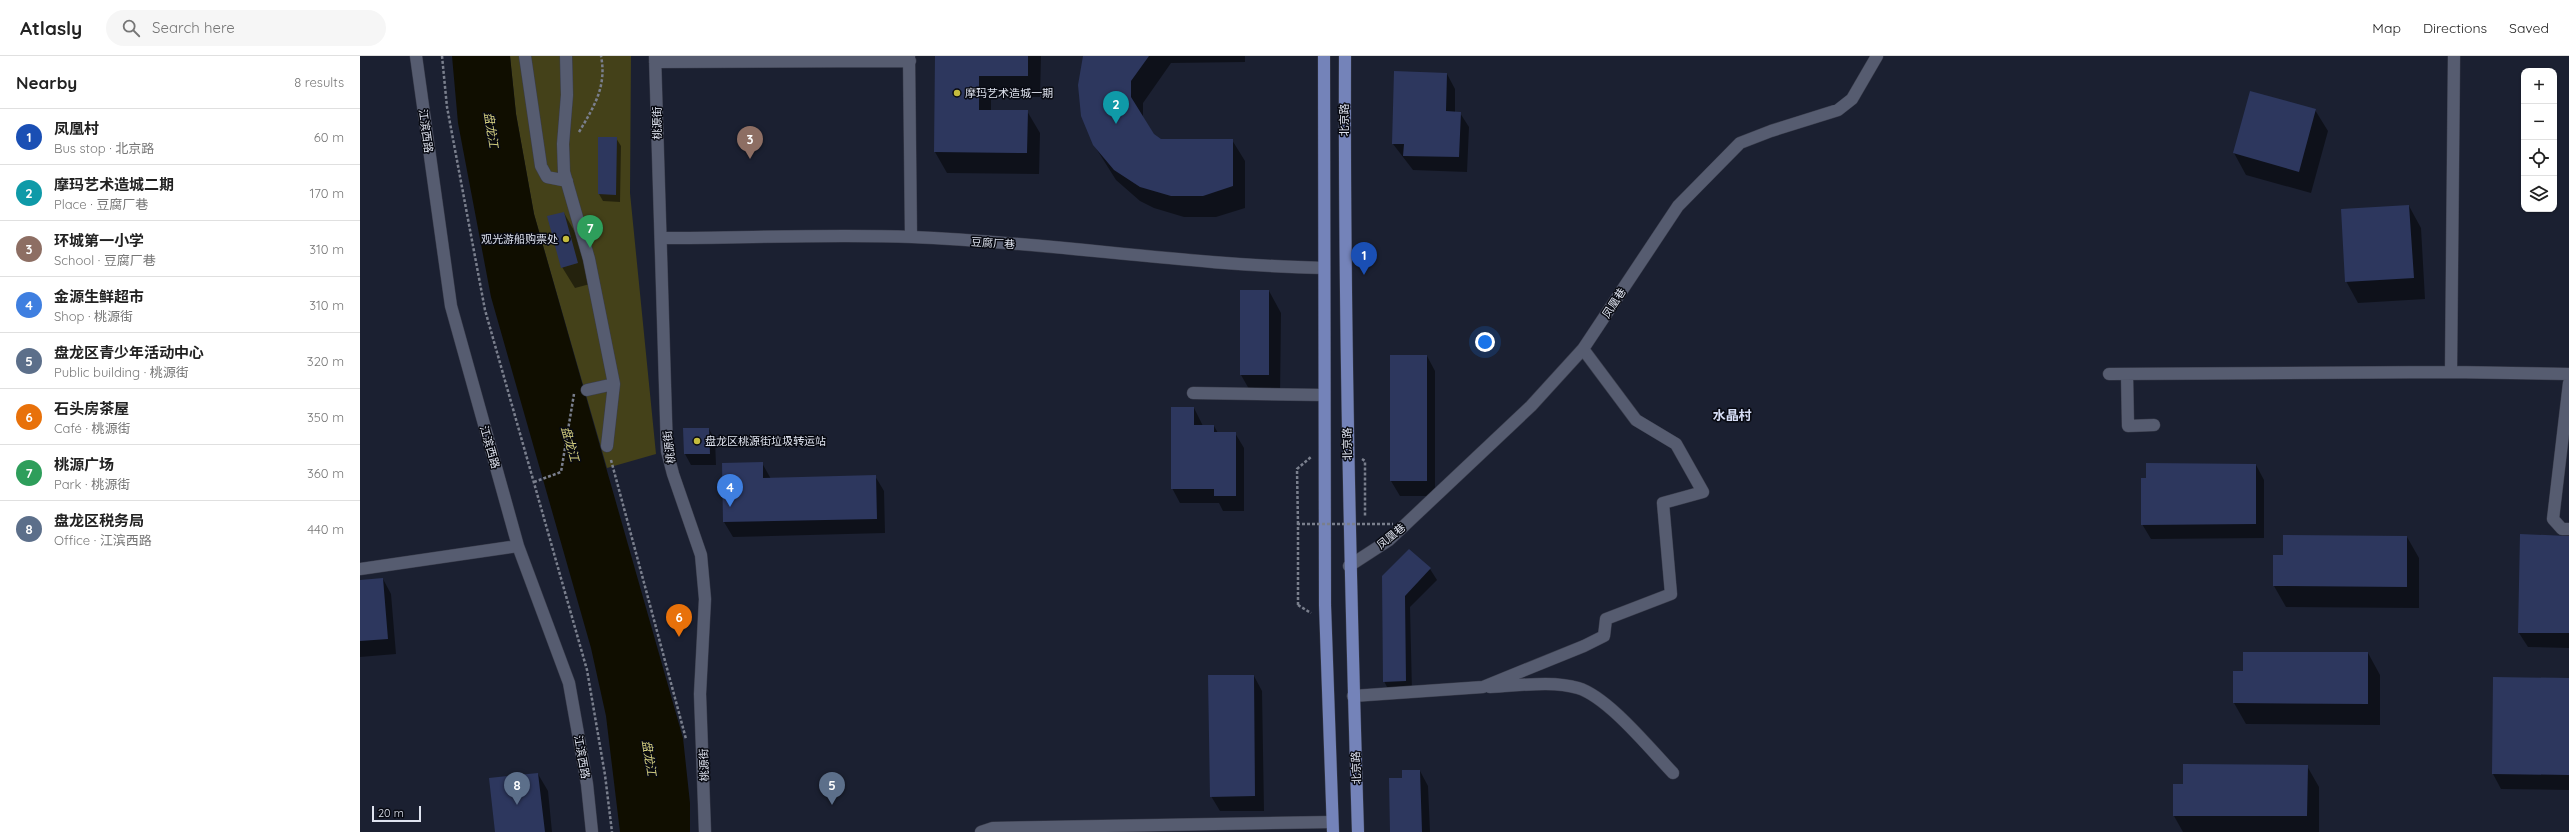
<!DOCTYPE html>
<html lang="en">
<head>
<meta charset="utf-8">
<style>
  body { margin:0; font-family:Quicksand,"Noto Sans SC",sans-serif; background:#f6f6f6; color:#222 }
  .controls { position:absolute; right:12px; top:12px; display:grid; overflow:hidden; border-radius:8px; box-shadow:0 1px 3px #0004 }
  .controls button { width:36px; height:36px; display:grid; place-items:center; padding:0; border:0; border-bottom:1px solid #e0e0e0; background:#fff; color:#222; font:20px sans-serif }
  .scale { position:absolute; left:12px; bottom:10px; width:49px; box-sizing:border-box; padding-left:4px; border:2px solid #dfe3ef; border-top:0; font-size:11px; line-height:14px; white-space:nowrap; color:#dfe3ef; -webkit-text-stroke:3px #080a12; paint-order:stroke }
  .you { position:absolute; left:1125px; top:286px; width:14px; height:14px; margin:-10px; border:3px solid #fff; border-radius:50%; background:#1a73e8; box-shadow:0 0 0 6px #1a73e833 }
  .badge { display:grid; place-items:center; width:26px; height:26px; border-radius:50%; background:#6b672e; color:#fff; font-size:13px; font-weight:700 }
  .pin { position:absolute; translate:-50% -33px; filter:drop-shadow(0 1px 2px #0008) }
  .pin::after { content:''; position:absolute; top:21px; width:14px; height:12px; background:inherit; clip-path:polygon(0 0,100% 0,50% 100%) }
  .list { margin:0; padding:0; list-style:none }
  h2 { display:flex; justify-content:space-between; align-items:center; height:52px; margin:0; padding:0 16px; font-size:17px }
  h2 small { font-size:13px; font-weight:400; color:#767676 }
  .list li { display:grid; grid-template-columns:26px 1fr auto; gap:12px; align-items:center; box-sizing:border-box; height:56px; padding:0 16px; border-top:1px solid #e0e0e0 }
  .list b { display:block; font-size:15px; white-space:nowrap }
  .list p { margin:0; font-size:13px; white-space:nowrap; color:#767676 }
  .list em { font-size:13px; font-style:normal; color:#767676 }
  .icon { flex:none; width:22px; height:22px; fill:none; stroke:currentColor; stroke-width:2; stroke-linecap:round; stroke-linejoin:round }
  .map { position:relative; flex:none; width:2209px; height:776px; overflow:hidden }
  header { display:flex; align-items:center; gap:24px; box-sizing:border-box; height:56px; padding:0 20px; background:#fff; border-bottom:1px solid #e0e0e0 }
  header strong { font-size:19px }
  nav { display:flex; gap:22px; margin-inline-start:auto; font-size:14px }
  .search { width:280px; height:36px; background:#f6f6f6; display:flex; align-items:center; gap:10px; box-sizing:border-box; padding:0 14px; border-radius:22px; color:#767676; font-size:15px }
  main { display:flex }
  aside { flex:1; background:#fff }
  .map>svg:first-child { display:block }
  .green { fill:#444119 }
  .water { fill:#100e00 }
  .shadow { fill:#0007 }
  .building { fill:#2d375e }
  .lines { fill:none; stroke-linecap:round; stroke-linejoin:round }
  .minor-casing { stroke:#3a3d4c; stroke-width:13 }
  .major-casing { stroke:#3a3d4c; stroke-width:13 }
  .path { stroke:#7a7f8d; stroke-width:2.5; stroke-dasharray:3 2; stroke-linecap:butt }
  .minor { stroke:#565c70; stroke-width:12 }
  .major { stroke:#7483b9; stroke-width:12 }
  .path-bridge { stroke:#7a7f8d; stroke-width:2.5; stroke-dasharray:3 2; stroke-linecap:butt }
  .poi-dot { fill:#c5bc3d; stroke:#080a12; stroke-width:1.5 }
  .labels { text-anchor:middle; stroke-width:3; stroke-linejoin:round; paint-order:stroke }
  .poi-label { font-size:11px; fill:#dfe3ef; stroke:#080a12; text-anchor:start }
  .street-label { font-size:11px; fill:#dfe3ef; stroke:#080a12 }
  .water-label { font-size:12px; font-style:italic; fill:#d2cd7f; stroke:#080a12 }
  .quarter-label { font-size:13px; font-weight:bold; fill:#d7def6; stroke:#080a12 }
</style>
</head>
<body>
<header>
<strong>Atlasly</strong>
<div class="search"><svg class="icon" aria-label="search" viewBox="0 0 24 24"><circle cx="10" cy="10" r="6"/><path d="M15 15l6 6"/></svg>Search here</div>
<nav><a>Map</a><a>Directions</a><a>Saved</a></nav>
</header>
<main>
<aside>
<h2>Nearby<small>8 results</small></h2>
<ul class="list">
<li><span class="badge" style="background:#1a4fb4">1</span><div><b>凤凰村</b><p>Bus stop · 北京路</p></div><em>60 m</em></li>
<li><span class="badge" style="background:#0f9aa8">2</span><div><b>摩玛艺术造城二期</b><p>Place · 豆腐厂巷</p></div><em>170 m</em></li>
<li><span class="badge" style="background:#8d6e63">3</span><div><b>环城第一小学</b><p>School · 豆腐厂巷</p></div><em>310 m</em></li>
<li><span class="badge" style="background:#3f7fe0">4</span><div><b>金源生鲜超市</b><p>Shop · 桃源街</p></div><em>310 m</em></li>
<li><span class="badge" style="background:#5c6f8a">5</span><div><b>盘龙区青少年活动中心</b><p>Public building · 桃源街</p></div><em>320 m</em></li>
<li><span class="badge" style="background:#e8710a">6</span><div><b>石头房茶屋</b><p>Café · 桃源街</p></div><em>350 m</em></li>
<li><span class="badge" style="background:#2e9e5b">7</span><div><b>桃源广场</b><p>Park · 桃源街</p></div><em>360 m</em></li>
<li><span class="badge" style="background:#5c6f8a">8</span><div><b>盘龙区税务局</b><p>Office · 江滨西路</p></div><em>440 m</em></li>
</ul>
</aside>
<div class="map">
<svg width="2209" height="776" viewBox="0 0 2209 776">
  <rect width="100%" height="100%" fill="#1b2031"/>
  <!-- green -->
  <path class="green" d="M150,0H271L270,137L296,398L247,412L174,158L156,58Z"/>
  <!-- water -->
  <path class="water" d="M92,0H150L156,58L174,158L323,682L330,747V776H260L246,660L231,592L131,241L98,67Z"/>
  <!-- shadow -->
  <path class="shadow" d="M576,0H681L680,41H631V55H667L680,77L679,118L587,117L575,96Z
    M725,0H885V6L811,7L783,47V61L794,79L801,84H872L885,105V152L856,161H824L794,152L780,145L756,124L734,89Z
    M1087,18L1095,33V56L1100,57L1109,71L1107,116L1053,114L1033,88Z
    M1955,54L1968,75L1951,137L1886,119L1874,97Z
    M239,82H256L261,90L260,146L243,145L239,138Z
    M2049,150L2061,172L2065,243L1998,247L1986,225Z
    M204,157L216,178L230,228L215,232L202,211Z
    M909,235L921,257L920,341L893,340L881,319Z
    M1067,300L1075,315V440H1040L1031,425Z
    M834,352L843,370H854L858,377H875L884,392V455H863L859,447H820L812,432Z
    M349,373L355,384L356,409H331L325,398Z
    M402,407L411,423L515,420L524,435L525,477L373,481L364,466L363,408Z
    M1896,409L1904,424V482L1791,483L1782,468L1787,423Z
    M2161,479L2209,480V592L2168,591L2159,577Z
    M2047,481L2059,502V552L1926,551L1914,530L1924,500Z
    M1049,495L1070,513L1077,524L1050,551L1052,636L1030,637L1024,625Z
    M23,523L31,538L36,598L0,601V525Z
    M2008,597L2020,619V669L1886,668L1874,647L1884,616Z
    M894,620L902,635L904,755H860L851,740Z
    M2209,623V734L2141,733L2133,718Z
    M1947,710L1959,731V776H1823L1814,760L1824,729Z
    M1060,715L1068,730L1070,776H1031L1043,723Z
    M178,718L188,735L192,776H136Z"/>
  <!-- building -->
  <path class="building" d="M575,0H668V20H619V54H668L667,97L574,96Z
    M723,0H789L771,25V41L794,78L801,83H873V130L843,140H811L780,131L754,114L733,89L721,60L718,29Z
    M1034,15L1087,17L1086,55L1101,56L1099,101L1043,100L1044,88H1032Z
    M1890,35L1956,53L1939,116L1873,97Z
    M238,81H257L256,139L238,138Z
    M2049,149L2054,222L1985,226L1981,153Z
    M204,156L218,207L201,212L187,160Z
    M880,234H909V319H880Z
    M1030,299H1067V425H1030Z
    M811,351H834V369H854V376H876V440H854V433H811Z
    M323,372H349L350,398H324Z
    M403,406V422L516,419L517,463L363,466L362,407Z
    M1786,407L1896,408V468L1781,469V422H1786Z
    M2160,478L2209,480V577H2158Z
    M1923,479L2047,480V531L1913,530V499H1923Z
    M1049,493L1071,512L1045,540L1046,625L1023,626L1022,520Z
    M23,522L28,583L0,585V524Z
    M1883,596H2008V648L1873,647V615H1883Z
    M848,619H894L895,740L850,741Z
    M2133,621L2209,622V719L2132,718Z
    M1823,708L1948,709L1947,760H1813V728H1823Z
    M1042,714H1060L1062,776H1030L1029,722H1042Z
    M178,717L185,776H135L129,722Z"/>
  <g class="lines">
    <!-- minor casing -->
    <g class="minor-casing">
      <path id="minor" d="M56,0L91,250L158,490L209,627L227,728L232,776
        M165,0L181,110L187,121L207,125
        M206,0L207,39L203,88L204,116L229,203L254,328L247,390
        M295,0L307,395L313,418L341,499L345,543L340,638L345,776
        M549,0L551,181
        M295,6L550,5
        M302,182C385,182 469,178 552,181C689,186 826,209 964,212
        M2091,316L2094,0
        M1749,318L2091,316L2209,318
        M1767,318L1768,370L1794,369
        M2209,327L2193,463L2202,473H2209
        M227,334L254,328
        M833,337L964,339
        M989,510L1029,484L1171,350L1223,293L1318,150L1380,87L1411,75L1478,54L1492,43L1517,0
        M0,513L158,490
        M1130,631C1157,630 1192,624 1218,632C1248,641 1290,693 1313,717
        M993,640L1123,631L1224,590L1244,580L1246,563L1311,538L1303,447L1343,436L1316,388L1276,364L1223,293
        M621,776L633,772L972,766"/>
    </g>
    <!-- major casing -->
    <g class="major-casing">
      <path id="major" d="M964,0L965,549L973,776
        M985,0C984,259 990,517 998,776"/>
    </g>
    <!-- path -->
    <path class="path" d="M82,0L87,51L125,254L227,614L245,719L252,776
      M219,76C234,51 247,30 241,0
      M1002,403L1005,405V461
      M251,404L326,683
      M174,426L201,416L214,338
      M938,468L937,413L951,401
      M938,549L951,557"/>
    <!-- minor -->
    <use href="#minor" class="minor"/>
    <!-- major -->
    <use href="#major" class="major"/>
    <!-- path-bridge -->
    <path class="path-bridge" d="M938,549V468H1033"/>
  </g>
  <!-- markers -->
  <g class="poi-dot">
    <circle cx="597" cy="37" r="4"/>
    <circle cx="206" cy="183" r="4"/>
    <circle cx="337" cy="385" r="4"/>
  </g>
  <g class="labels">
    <!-- poi labels -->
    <g class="poi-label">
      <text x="605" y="41">摩玛艺术造城一期</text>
      <text x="198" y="187" text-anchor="end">观光游船购票处</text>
      <text x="345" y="389">盘龙区桃源街垃圾转运站</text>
    </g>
    <!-- street labels -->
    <g class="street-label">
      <text transform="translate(984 64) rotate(-90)" y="4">北京路</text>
      <text transform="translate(297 67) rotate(-91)" y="4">桃源街</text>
      <text transform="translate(66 75) rotate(82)" y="4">江滨西路</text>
      <text transform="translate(633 187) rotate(4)" y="4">豆腐厂巷</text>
      <text transform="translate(1254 247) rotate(-57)" y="4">凤凰巷</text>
      <text transform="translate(987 388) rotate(-91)" y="4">北京路</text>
      <text transform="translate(130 391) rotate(74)" y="4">江滨西路</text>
      <text transform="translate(309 391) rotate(-97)" y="4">桃源街</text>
      <text transform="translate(1031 480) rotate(-39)" y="4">凤凰巷</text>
      <text transform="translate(222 701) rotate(80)" y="4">江滨西路</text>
      <text transform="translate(344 709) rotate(-92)" y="4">桃源街</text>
      <text transform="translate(996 712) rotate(-92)" y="4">北京路</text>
    </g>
    <!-- water labels -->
    <g class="water-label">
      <text transform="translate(131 74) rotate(81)" y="4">盘龙江</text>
      <text transform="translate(210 388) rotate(74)" y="4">盘龙江</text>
      <text transform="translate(289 702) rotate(81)" y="4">盘龙江</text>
    </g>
    <!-- quarter labels -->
    <g class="quarter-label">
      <text x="1372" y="364">水晶村</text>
    </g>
  </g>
</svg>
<div class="controls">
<button>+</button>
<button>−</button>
<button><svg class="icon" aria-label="locate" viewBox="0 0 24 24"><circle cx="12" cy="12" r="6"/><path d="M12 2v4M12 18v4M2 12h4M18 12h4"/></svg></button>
<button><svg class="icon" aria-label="layers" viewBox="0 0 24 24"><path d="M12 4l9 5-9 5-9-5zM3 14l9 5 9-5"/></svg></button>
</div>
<div class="scale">20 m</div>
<div class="you"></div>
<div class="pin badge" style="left:1004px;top:219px;background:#1a4fb4">1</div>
<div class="pin badge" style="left:756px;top:68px;background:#0f9aa8">2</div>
<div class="pin badge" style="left:390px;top:103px;background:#8d6e63">3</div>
<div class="pin badge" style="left:370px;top:451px;background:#3f7fe0">4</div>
<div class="pin badge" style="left:472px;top:749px;background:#5c6f8a">5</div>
<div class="pin badge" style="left:319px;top:581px;background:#e8710a">6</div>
<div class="pin badge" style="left:230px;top:192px;background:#2e9e5b">7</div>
<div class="pin badge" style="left:157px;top:749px;background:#5c6f8a">8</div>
</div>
</main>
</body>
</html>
